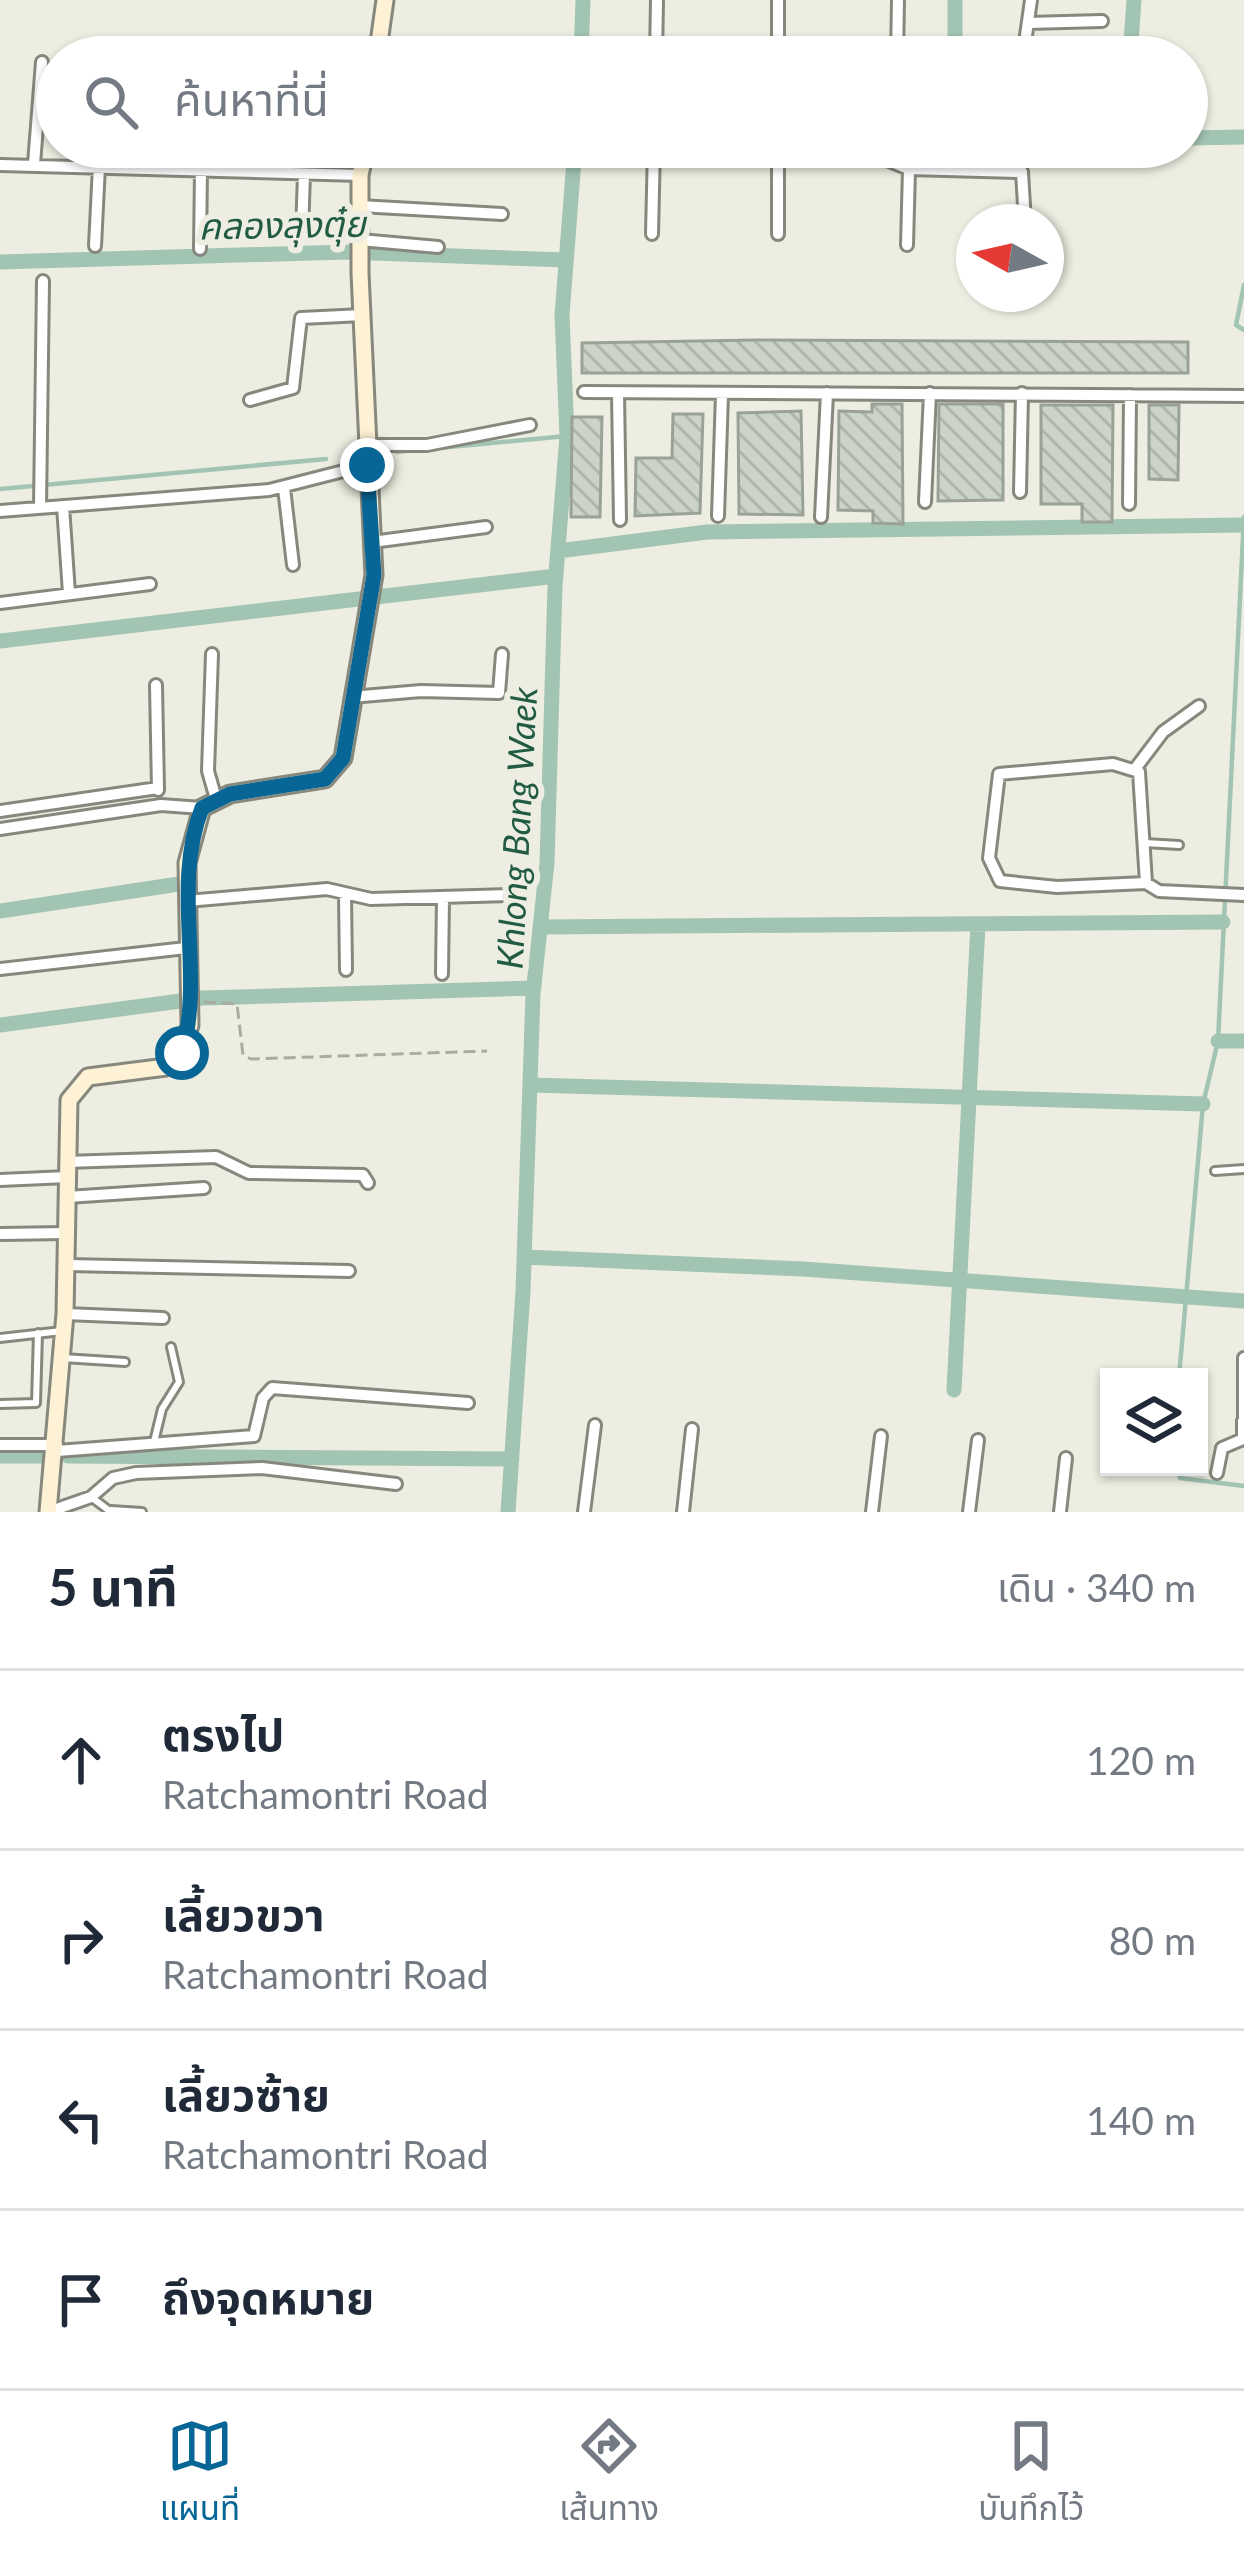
<!DOCTYPE html>
<html lang="th">
<head>
<meta charset="utf-8">
<style>
  body { margin:0; font-family:Lato,"Noto Sans Thai",sans-serif; background:#f2f2f3; color:#1f2937 }
  .controls { position:absolute; right:36px; bottom:36px; display:grid; overflow:hidden; border-radius:0px; box-shadow:0 3px 9px #0004 }
  .controls button { width:108px; height:108px; display:grid; place-items:center; padding:0; border:0; border-bottom:3px solid #e0e1e3; background:#fff; color:#1f2937; font:60px sans-serif }
  .compass { position:absolute; left:956px; top:204px; width:108px; height:108px; border-radius:50%; background:#fff; box-shadow:0 3px 9px #0004; rotate:278deg }
  .stop { position:absolute; width:36px; height:36px; margin:-27px; border:9px solid #086696; border-radius:50%; background:#fff }
  .stop.end { background:#086696; border-color:#fff; box-shadow:0 3px 12px #0008 }
  .list { margin:0; padding:0; list-style:none }
  h2 { display:flex; justify-content:space-between; align-items:center; height:156px; margin:0; padding:0 48px; font-size:51px }
  h2 small { font-size:39px; font-weight:400; color:#747a83 }
  .list li { display:grid; grid-template-columns:78px 1fr auto; gap:36px; align-items:center; box-sizing:border-box; height:180px; padding:0 48px; border-top:3px solid #e0e1e3 }
  .list b { display:block; font-size:45px; white-space:nowrap }
  .list p { margin:0; font-size:39px; white-space:nowrap; color:#747a83 }
  .list em { font-size:39px; font-style:normal; color:#747a83 }
  .icon { flex:none; width:66px; height:66px; fill:none; stroke:currentColor; stroke-width:2; stroke-linecap:round; stroke-linejoin:round }
  .map { position:relative; flex:none; width:1244px; height:1512px; overflow:hidden }
  .search { position:absolute; background:#fff; box-shadow:0 3px 9px #0004; left:36px; right:36px; top:36px; height:132px; display:flex; align-items:center; gap:30px; box-sizing:border-box; padding:0 42px; border-radius:66px; color:#747a83; font-size:45px }
  .sheet { height:876px; background:#fff }
  nav { display:flex; justify-content:space-around; align-items:center; box-sizing:border-box; height:168px; border-top:3px solid #e0e1e3; background:#fff; font-size:33px; color:#747a83 }
  nav a { display:grid; justify-items:center; gap:6px }
  nav .on { color:#086696 }
  .map>svg:first-child { display:block }
  .lines { fill:none; stroke-linecap:round; stroke-linejoin:round }
  .stream { stroke:#a2c4b3; stroke-width:4.5 }
  .canal { stroke:#a2c4b3; stroke-width:15 }
  .building { fill:url(#building-back-hatch); stroke:#9aa298; stroke-width:3 }
  .lane-casing { stroke:#87887d; stroke-width:12 }
  .street-casing { stroke:#87887d; stroke-width:16 }
  .secondary-casing { stroke:#87887d; stroke-width:21 }
  .path { stroke:#aaaba1; stroke-width:3; stroke-dasharray:12 6; stroke-linecap:butt }
  .lane { stroke:#fff; stroke-width:6 }
  .street { stroke:#fff; stroke-width:10 }
  .secondary { stroke:#fdf2d5; stroke-width:15 }
  .route { stroke:#086696; stroke-width:15 }
  .labels { text-anchor:middle; stroke-width:12; stroke-linejoin:round; paint-order:stroke }
  .water-label { font-size:36px; font-style:italic; fill:#215b44; stroke:#edeee1 }
</style>
</head>
<body>
<div class="map">
<svg width="1244" height="1512" viewBox="0 0 1244 1512">
  <defs>
    <pattern id="building-back-hatch" width="6" height="6" patternUnits="userSpaceOnUse" patternTransform="scale(3)"><rect width="6" height="6" fill="#ccd4ca"/><path d="M-1 5l2 2M0 0l6 6M5-1l2 2" fill="none" stroke="#aeb5ac"/></pattern>
  </defs>
  <rect width="100%" height="100%" fill="#edeee1"/>
  <g class="lines">
    <!-- stream -->
    <path class="stream" d="M1244,285L1236,325L1244,330
      M439,448L567,436
      M397,452L415,450
      M0,489L326,459
      M1179,1377L1203,1104L1218,1041L1244,517
      M1178,1467L1180,1478L1244,1486"/>
    <!-- canal -->
    <path class="canal" d="M955,0V57
      M581,57L583,0
      M1130,57L1134,0
      M1187,138L1244,137
      M0,262L346,252L566,260
      M558,551L707,532L1244,525
      M0,641L556,576
      M0,911L179,884
      M540,927L1223,922
      M0,1025L203,998L534,988
      M1218,1041H1244
      M530,1085L1203,1104
      M524,1257L803,1269L1244,1301
      M954,1390L978,924
      M0,1456H43
      M68,1456L512,1459
      M508,1512L523,1291L533,994L547,863L555,586L567,436L562,315L575,147"/>
  </g>
  <!-- building -->
  <path class="building" d="M755,340L1188,342V373H582V343Z
    M872,404H902L903,524L873,523V511L838,510L839,411L872,412Z
    M939,404H1003V500L938,501Z
    M1041,405H1113L1112,522H1082V504H1041Z
    M1149,405H1179L1178,480L1149,479Z
    M801,411L803,515L739,514L738,413Z
    M673,414H703L700,513L635,516L636,458H672Z
    M572,417H602L600,517H571Z"/>
  <g class="lines">
    <!-- lane casing -->
    <g class="lane-casing">
      <path id="lane" d="M1145,843L1179,845
        M1215,1171L1244,1169
        M0,1338L62,1331
        M63,1358L125,1362
        M0,1404L36,1403L38,1333
        M154,1442L162,1409L179,1382L171,1347
        M91,1497L111,1512
        M111,1510L142,1512"/>
    </g>
    <!-- street casing -->
    <g class="street-casing">
      <path id="street" d="M778,0V57
        M1028,23L1102,21
        M379,45L516,47
        M656,57L657,0
        M897,57L898,0
        M1023,57L1031,0
        M654,156L887,160L909,169L1022,172L1025,222
        M34,164L42,62
        M0,165L360,175
        M122,167L123,147
        M359,206L502,214
        M302,233L304,174
        M652,234L654,147
        M778,234V147
        M360,240L438,247
        M907,245L909,169
        M95,246L99,166
        M200,249L201,170
        M584,392L1244,396
        M618,393L620,520
        M250,400L293,388L301,318L363,315
        M366,445H427L530,425
        M284,488L293,565
        M1020,492L1022,393
        M925,502L930,393
        M1129,504L1130,395
        M63,506L69,593
        M40,507L43,281
        M0,511L269,490L367,465
        M718,516L722,394
        M821,517L827,393
        M372,542L486,527
        M0,603L150,584
        M212,654L208,771L216,799
        M156,685L158,790
        M351,697L421,691L499,693L502,654
        M1135,769L1163,732L1199,706
        M0,811L158,788
        M0,829L161,805L202,808
        M1146,883L1139,772L1113,764L999,774L989,858L1000,881L1057,887L1146,883L1159,891L1244,895
        M345,894L346,970
        M187,901L327,889L371,899L513,895
        M0,969L186,948
        M442,974L443,897
        M66,1162L216,1157L249,1173L363,1175L368,1183
        M0,1180L67,1177
        M67,1197L204,1188
        M0,1234L66,1233
        M68,1265L349,1271
        M65,1314L163,1318
        M1244,1358V1422
        M0,1445H57
        M57,1451L254,1436L263,1398L272,1388L468,1403
        M1217,1473L1222,1448L1243,1439V1421
        M48,1512L91,1497L113,1478L136,1473L262,1468L396,1484
        M584,1512L595,1425
        M683,1512L692,1429
        M872,1512L881,1436
        M969,1512L978,1440
        M1060,1512L1066,1458"/>
    </g>
    <!-- secondary casing -->
    <g class="secondary-casing">
      <path id="secondary" d="M377,57L385,0
        M48,1512L65,1314L69,1100L88,1077L166,1067L182,1053L190,1025L187,863L202,808L230,794L325,779L343,758L374,575L360,273V175L366,147"/>
    </g>
    <!-- path -->
    <path class="path" d="M204,1002L237,1004L243,1055L251,1059L487,1051"/>
    <!-- lane -->
    <use href="#lane" class="lane"/>
    <!-- street -->
    <use href="#street" class="street"/>
    <!-- secondary -->
    <use href="#secondary" class="secondary"/>
  </g>
  <g class="lines">
    <!-- route -->
    <path class="route" d="M182,1053C205,973 171,888 202,808L230,794L325,779L343,758L374,575L367,465"/>
  </g>
  <g class="labels">
    <!-- water labels -->
    <g class="water-label">
      <text transform="translate(282 225) rotate(-1)" y="13">คลองลุงตุ๋ย</text>
      <text transform="translate(517 828) rotate(-87)" y="13">Khlong Bang Waek</text>
    </g>
  </g>
</svg>
<div class="controls">
<button><svg class="icon" aria-label="layers" viewBox="0 0 24 24"><path d="M12 4l9 5-9 5-9-5zM3 14l9 5 9-5"/></svg></button>
</div>
<svg class="compass" viewBox="-18 -18 36 36"><path d="M0-13l5 13h-10z" fill="#e53935"/><path d="M0 13l5-13h-10z" fill="#747a83"/></svg>
<div class="stop" style="left:182px;top:1053px"></div>
<div class="stop end" style="left:367px;top:465px"></div>
<div class="search"><svg class="icon" aria-label="search" viewBox="0 0 24 24"><circle cx="10" cy="10" r="6"/><path d="M15 15l6 6"/></svg>ค้นหาที่นี่</div>
</div>
<section class="sheet">
<h2>5 นาที<small>เดิน · 340 m</small></h2>
<ul class="list">
<li><svg class="icon" aria-label="ahead" viewBox="0 0 24 24"><path d="M12 20V5M6 11l6-6 6 6"/></svg><div><b>ตรงไป</b><p>Ratchamontri Road</p></div><em>120 m</em></li>
<li><svg class="icon" aria-label="right" viewBox="0 0 24 24"><path d="M7 20v-9h11M14 6l5 5-5 5"/></svg><div><b>เลี้ยวขวา</b><p>Ratchamontri Road</p></div><em>80 m</em></li>
<li><svg class="icon" aria-label="left" viewBox="0 0 24 24"><path d="M17 20v-9H6M10 6l-5 5 5 5"/></svg><div><b>เลี้ยวซ้าย</b><p>Ratchamontri Road</p></div><em>140 m</em></li>
<li><svg class="icon" aria-label="arrive" viewBox="0 0 24 24"><path d="M6 21V4h12l-3 4 3 4H6"/></svg><div><b>ถึงจุดหมาย</b></div></li>
</ul>
</section>
<nav>
<a class="on"><svg class="icon" aria-label="map" viewBox="0 0 24 24"><path d="M3 6l6-2 6 2 6-2v14l-6 2-6-2-6 2zM9 4v14M15 6v14"/></svg>แผนที่</a>
<a><svg class="icon" aria-label="directions" viewBox="0 0 24 24"><path d="M12 3l9 9-9 9-9-9zM9 14v-3h6M13 9l2 2-2 2"/></svg>เส้นทาง</a>
<a><svg class="icon" aria-label="saved" viewBox="0 0 24 24"><path d="M7 4h10v16l-5-4-5 4z"/></svg>บันทึกไว้</a>
</nav>
</body>
</html>
